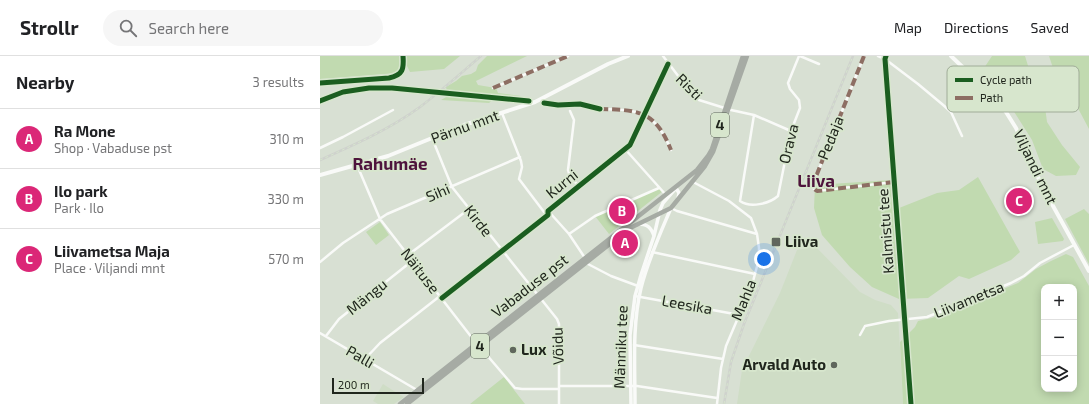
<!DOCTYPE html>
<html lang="en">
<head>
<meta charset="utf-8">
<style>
  body { margin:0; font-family:"Exo 2",sans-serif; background:#f6f6f6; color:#202124 }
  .controls { position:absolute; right:12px; bottom:12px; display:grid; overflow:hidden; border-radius:8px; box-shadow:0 2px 10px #0003 }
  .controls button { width:36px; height:36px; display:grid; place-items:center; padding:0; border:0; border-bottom:1px solid #e0e0e0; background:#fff; color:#202124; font:20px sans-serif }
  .scale { position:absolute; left:12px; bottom:10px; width:92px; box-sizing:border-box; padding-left:4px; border:2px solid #20261d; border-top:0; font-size:11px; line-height:14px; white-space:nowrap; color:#20261d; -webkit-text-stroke:3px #d7e6cd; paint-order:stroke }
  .you { position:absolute; left:444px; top:203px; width:14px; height:14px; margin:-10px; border:3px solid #fff; border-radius:50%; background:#1a73e8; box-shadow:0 0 0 6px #1a73e833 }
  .badge { display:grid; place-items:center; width:26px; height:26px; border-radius:50%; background:#db2777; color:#fff; font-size:13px; font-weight:700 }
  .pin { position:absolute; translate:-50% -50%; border:2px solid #fff; box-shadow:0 1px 4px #0006 }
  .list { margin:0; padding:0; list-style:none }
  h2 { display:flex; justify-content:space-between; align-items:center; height:52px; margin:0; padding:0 16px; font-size:17px }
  h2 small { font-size:13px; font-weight:400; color:#757577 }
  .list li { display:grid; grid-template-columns:26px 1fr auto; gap:12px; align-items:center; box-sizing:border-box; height:60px; padding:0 16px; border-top:1px solid #e0e0e0 }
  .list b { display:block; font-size:15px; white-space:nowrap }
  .list p { margin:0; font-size:13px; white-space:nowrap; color:#757577 }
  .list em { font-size:13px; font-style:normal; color:#757577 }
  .icon { flex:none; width:22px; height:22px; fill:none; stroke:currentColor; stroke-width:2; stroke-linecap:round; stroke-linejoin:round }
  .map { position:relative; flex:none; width:769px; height:348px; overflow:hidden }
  header { display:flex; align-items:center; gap:24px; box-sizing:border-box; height:56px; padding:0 20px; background:#fff; border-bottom:1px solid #e0e0e0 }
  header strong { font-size:19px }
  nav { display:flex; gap:22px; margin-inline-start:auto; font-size:14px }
  .search { width:280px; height:36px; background:#f6f6f6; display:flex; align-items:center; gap:10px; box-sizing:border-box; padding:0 14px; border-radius:22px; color:#757577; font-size:15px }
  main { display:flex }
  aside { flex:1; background:#fff }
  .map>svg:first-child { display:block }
  .built { fill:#cfddc6 }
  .green { fill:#c1dab0; fill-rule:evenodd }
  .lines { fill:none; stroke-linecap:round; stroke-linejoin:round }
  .minor { stroke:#f9faf8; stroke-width:2.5 }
  .tertiary { stroke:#f9faf8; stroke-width:3.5 }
  .secondary { stroke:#f9faf8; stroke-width:4 }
  .trunk { stroke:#a6aba4; stroke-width:4.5 }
  .rail-casing { stroke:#cfd2cd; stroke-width:2.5 }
  .rail { stroke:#d7e6cd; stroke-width:1; stroke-dasharray:3; stroke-linecap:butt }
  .quiet { stroke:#8d6e63; stroke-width:4; stroke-dasharray:8 4; stroke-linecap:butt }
  .cycleway-casing { stroke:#d7e6cd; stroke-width:8 }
  .cycleway { stroke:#1b5e20; stroke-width:5 }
  .poi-dot { fill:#60675d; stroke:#d7e6cd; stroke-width:1.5 }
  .labels { text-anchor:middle; stroke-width:3.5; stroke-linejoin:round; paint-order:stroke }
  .shield { fill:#d7e6cd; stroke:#576052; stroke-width:1 }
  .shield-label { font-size:14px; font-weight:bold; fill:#20261d }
  .street-label { font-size:15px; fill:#20261d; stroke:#d7e6cd }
  .poi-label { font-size:15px; font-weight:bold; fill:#20261d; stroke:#d7e6cd; text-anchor:start }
  .quarter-label { font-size:17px; font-weight:bold; fill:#4e143c; stroke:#d7e6cd }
  .key { fill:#d7e6cd; stroke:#a0ac98; stroke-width:1 }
  .key-label { font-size:11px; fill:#20261d }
</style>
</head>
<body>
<header>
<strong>Strollr</strong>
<div class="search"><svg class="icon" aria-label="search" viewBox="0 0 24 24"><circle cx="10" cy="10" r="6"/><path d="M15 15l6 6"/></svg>Search here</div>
<nav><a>Map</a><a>Directions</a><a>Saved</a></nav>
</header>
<main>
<aside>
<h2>Nearby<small>3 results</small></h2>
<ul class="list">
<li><span class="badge">A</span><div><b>Ra Mone</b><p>Shop · Vabaduse pst</p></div><em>310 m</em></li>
<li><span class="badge">B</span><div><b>Ilo park</b><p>Park · Ilo</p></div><em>330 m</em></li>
<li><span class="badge">C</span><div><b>Liivametsa Maja</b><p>Place · Viljandi mnt</p></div><em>570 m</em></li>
</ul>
</aside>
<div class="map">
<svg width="769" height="348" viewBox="0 0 769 348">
  <rect width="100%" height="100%" fill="#d8e0d3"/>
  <!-- built -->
  <path class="built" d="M495,190L540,236L555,244L571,249L578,257L583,348H417L422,314L460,237L477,194Z
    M63,328L77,337L84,341L74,348H58L53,345Z"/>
  <!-- green -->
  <path class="green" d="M0,0H79V15L77,17L0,23Z
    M87,0H140L124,13L90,16L87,10Z
    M167,0H207L156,25L158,29L176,32L178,37L201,40L195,42L177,40L169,47L121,44L128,40L126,31L136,25L142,20L151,18L156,15L158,9Z
    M672,0H705L718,42L725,51L727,66L742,89L760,111L756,119L736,120L723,113L712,84L693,54L688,39L670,29L660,18Z
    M729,0H769V73L743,24L739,26L736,21Z
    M658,121L700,196L691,204L649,223L639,220L608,242L579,243L552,231L530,211L502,179L494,152L495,129L571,124L574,154L617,137L639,134Z
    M339,132L343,135L289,178L275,160Z
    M764,153L769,158V208L745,163Z
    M732,162L744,183L743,185L718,188L715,166Z
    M60,166L69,179L56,189L46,176Z
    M746,198L753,201L769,230V348H583L580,286L595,271L598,265L612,262L698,227L716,213L731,205ZM724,231H754V333H724Z
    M184,321L205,348H150Z"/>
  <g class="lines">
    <!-- minor -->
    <path class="minor" d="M343,0L362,25L379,44L411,54L434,59L471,75
      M480,0L499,8
      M544,0L493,128V132L497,135L574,126
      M558,0L565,3L598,28L622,48L631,56L642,80
      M566,0L565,3L591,348
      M173,32L248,0
      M280,53C318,54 335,54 351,94
      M250,55L254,64L248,114L250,121L259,130
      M182,57L201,105L202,111L199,123L224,156L231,158L249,178L265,202
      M434,59L420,145C430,152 449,148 458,140L471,75L480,52L479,44L470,33L468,27L479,0
      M112,82L132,131L237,263L239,268V348
      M0,92L23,81L73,54
      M305,93L346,139
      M37,109L60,163L156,287
      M373,126L409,145L431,162L437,178L439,192V203L432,229L406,290L401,312L397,348
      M351,152L357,155L437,178
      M249,178L275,160L339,132
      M332,196L435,218
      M88,199L149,153
      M0,206L23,187L67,158L200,101
      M266,207L291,220L318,230
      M315,240L420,259
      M122,242L228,159V155L310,89L348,8
      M0,277L97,334
      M540,279L545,270L569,265L607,261L691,227L704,220L720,207L754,189
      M6,280L19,263L92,205
      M314,289L403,303
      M160,291L195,332L202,333H239
      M45,303L60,287L120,240
      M239,330H317L397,342"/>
    <!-- tertiary -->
    <path class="tertiary" d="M0,27L69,22C83,19 84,13 83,0
      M318,168C327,168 331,171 334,180
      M311,348L310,279L315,240L321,219L334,180L340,154L343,147L356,132L359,137L358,142
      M315,348C315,309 312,270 321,232C328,204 340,178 351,152"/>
    <!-- secondary -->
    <path class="secondary" d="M631,0L672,39L686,56L696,72L722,130L769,215
      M0,119L68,100L144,69L215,46L288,8L308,0"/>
    <!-- trunk -->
    <path class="trunk" d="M80,348L377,114L388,100L392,93L423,0
      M87,348L310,172L351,152L385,110L393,96L427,0"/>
    <!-- rail casing -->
    <g class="rail-casing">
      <path id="rail" d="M0,104C34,89 70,73 100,51C121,35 141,17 161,0
        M404,348L411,306L424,268L533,0"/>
    </g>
    <!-- rail -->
    <use href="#rail" class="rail"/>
    <!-- quiet -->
    <path class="quiet" d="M544,0L493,128V132L497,135L574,126
      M173,32L248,0
      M280,53C318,54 335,54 351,94"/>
    <!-- cycleway casing -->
    <g class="cycleway-casing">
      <path id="cycleway" d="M566,0L565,3L591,348
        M0,27L69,22C83,19 84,13 83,0
        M0,45L23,36L49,32H72L209,45
        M224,47L238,49L260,48L280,53
        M122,242L228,159V155L310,89L348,8"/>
    </g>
    <!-- cycleway -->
    <use href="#cycleway" class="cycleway"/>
  </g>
  <!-- markers -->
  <g class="poi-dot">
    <rect x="451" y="181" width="10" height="10" rx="2"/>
    <circle cx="193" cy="294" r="4"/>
    <circle cx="514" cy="309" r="4"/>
  </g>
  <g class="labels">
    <!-- shield labels -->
    <g class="shield">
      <rect x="391" y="57" width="18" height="24" rx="3"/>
      <rect x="151" y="278" width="18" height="24" rx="3"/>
    </g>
    <g class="shield-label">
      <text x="400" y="74">4</text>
      <text x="160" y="295">4</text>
    </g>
    <!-- street labels -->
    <g class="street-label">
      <text transform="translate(369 31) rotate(45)" y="5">Risti</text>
      <text transform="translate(145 71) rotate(-20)" y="5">Pärnu mnt</text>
      <text transform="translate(511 82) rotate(-68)" y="5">Pedaja</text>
      <text transform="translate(469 88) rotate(-76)" y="5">Orava</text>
      <text transform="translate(715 111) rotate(64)" y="5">Viljandi mnt</text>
      <text transform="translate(242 128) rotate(-39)" y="5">Kurni</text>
      <text transform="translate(118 137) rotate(-23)" y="5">Sihi</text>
      <text transform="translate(158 165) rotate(52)" y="5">Kirde</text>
      <text transform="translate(566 175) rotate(-94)" y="5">Kalmistu tee</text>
      <text transform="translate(100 215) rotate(52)" y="5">Näituse</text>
      <text transform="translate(210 230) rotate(-38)" y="5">Vabaduse pst</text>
      <text transform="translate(47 241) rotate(-39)" y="5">Mängu</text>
      <text transform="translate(424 244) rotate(-68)" y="5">Mahla</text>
      <text transform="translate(649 244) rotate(-22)" y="5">Liivametsa</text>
      <text transform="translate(367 249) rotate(10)" y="5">Leesika</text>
      <text transform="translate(238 290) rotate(-92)" y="5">Võidu</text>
      <text transform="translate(301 291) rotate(-88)" y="5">Männiku tee</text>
      <text transform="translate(40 301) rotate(30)" y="5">Palli</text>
    </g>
    <!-- poi labels -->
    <g class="poi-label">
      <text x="465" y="191">Liiva</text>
      <text x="201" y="299">Lux</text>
      <text x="506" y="314" text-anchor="end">Arvald Auto</text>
    </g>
    <!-- quarter labels -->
    <g class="quarter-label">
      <text x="70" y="114">Rahumäe</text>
      <text x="496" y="131">Liiva</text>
    </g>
  </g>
  <!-- legend -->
  <rect x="627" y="10" width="132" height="46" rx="6" class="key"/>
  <rect x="635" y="22" width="18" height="4" fill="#1b5e20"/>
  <rect x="635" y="40" width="18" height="4" fill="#8d6e63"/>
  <g class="key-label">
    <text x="660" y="28">Cycle path</text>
    <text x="660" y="46">Path</text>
  </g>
</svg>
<div class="controls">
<button>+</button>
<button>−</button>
<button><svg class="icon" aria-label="layers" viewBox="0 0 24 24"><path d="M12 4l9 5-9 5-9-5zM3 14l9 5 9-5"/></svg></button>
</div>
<div class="scale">200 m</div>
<div class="you"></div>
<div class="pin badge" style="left:305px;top:187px">A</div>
<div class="pin badge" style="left:302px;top:155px">B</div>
<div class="pin badge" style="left:699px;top:145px">C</div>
</div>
</main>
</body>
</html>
